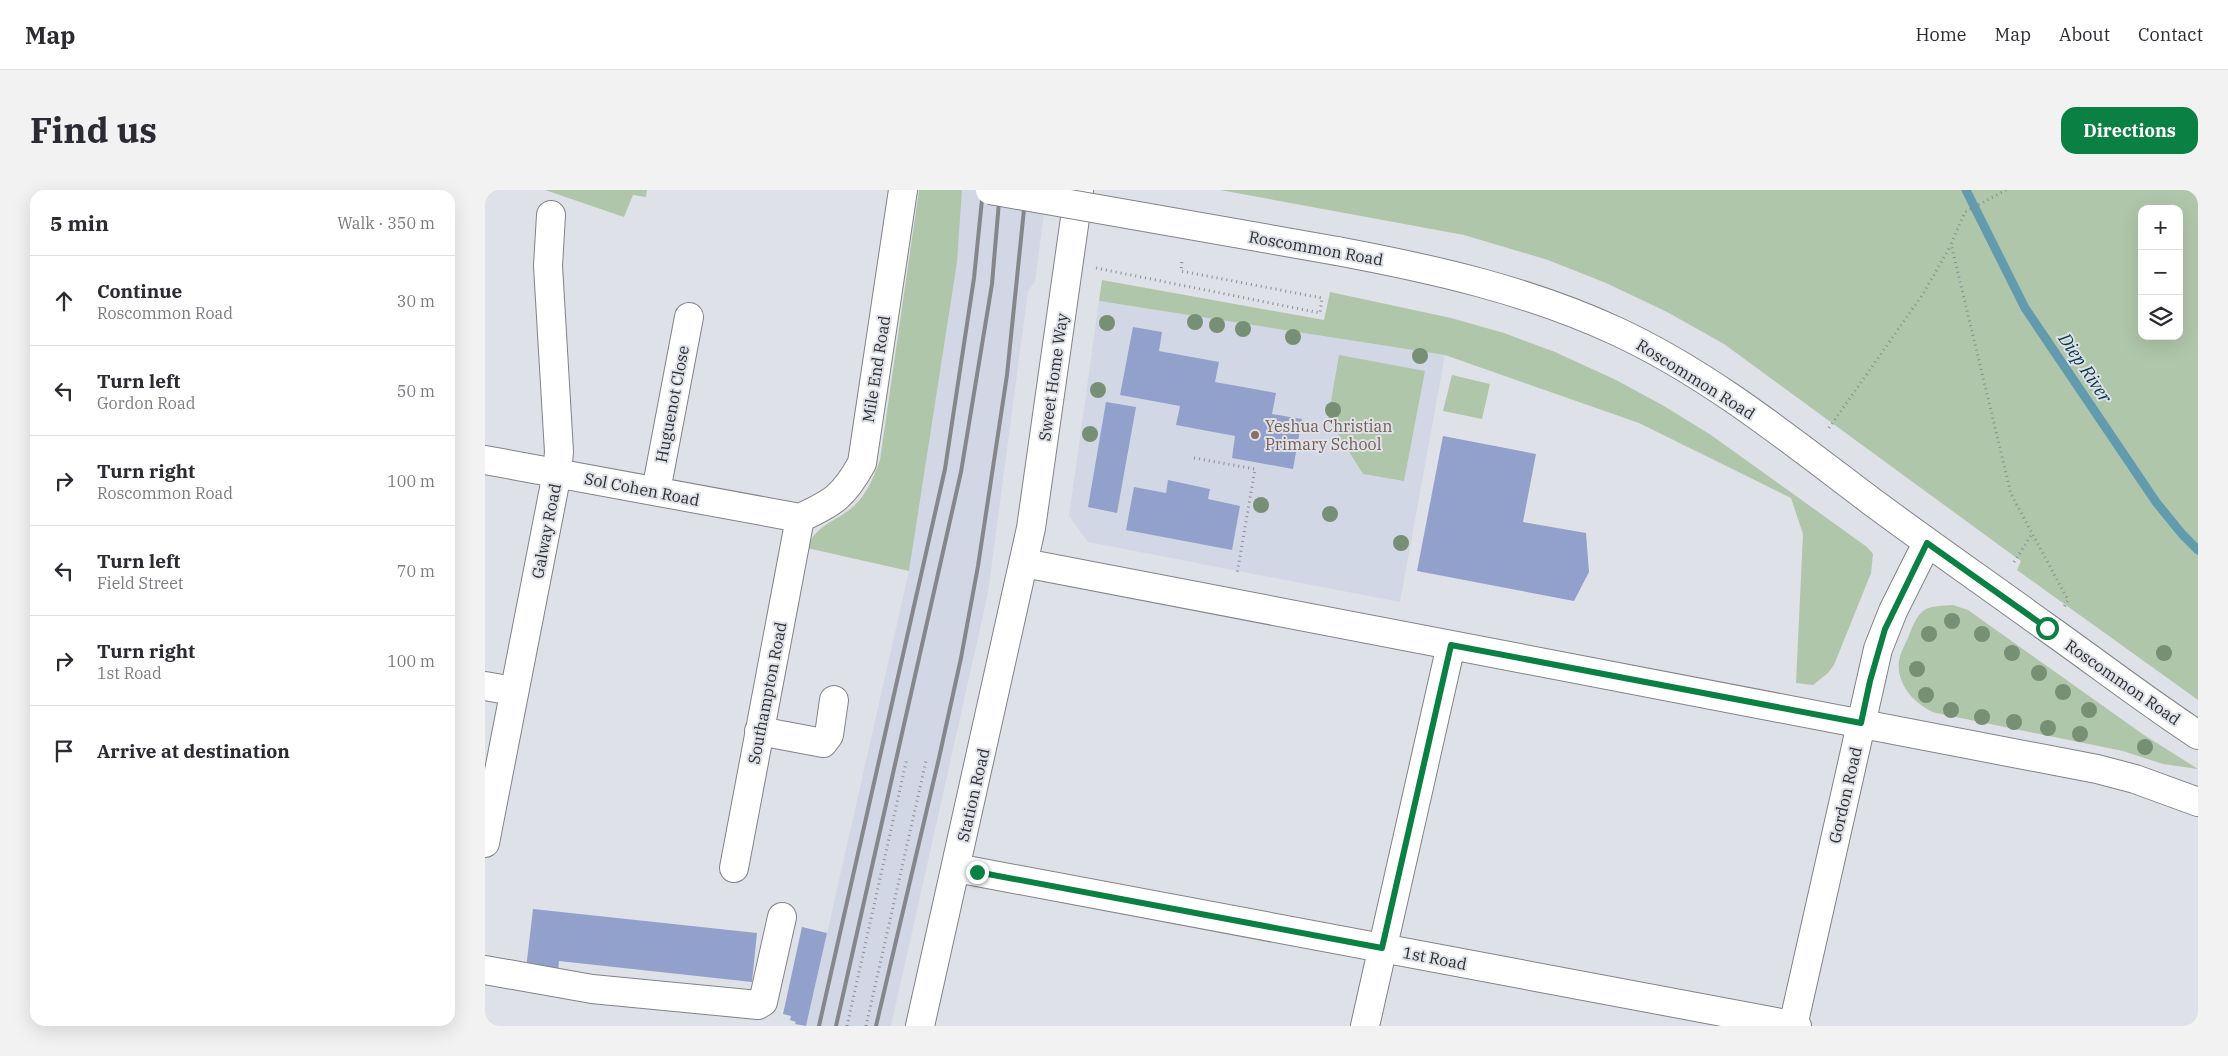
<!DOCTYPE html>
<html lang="en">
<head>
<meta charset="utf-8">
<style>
  body { margin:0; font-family:"IBM Plex Serif",serif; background:#f2f2f3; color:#2b2b33 }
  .controls { position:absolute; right:15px; top:15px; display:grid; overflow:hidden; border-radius:10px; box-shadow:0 5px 20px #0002 }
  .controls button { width:45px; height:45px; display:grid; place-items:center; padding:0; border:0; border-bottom:1px solid #e1e1e2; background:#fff; color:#2b2b33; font:25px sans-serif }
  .stop { position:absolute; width:15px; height:15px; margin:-11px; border:4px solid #0b8043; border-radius:50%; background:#fff }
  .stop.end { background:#0b8043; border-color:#fff; box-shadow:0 1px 5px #0008 }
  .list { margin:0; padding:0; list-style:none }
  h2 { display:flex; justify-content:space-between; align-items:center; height:65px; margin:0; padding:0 20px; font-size:21px }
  h2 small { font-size:16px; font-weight:400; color:#7c7c81 }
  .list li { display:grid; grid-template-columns:32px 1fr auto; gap:15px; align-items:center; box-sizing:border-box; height:90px; padding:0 20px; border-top:1px solid #e1e1e2 }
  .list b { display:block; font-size:19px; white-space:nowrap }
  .list p { margin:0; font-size:16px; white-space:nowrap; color:#7c7c81 }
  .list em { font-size:16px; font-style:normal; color:#7c7c81 }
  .icon { flex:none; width:28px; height:28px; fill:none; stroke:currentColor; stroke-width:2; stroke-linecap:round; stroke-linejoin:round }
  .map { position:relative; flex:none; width:1713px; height:836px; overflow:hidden; border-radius:15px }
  header { display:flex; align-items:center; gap:30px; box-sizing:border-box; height:70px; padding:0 25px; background:#fff; border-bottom:1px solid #e1e1e2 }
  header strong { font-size:24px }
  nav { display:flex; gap:28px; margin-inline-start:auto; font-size:18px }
  .intro { display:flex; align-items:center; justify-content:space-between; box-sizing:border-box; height:120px; padding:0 30px }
  h1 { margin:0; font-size:35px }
  .button { padding:12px 22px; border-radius:15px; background:#0b8043; color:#fff; font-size:18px; font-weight:700 }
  main { display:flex; gap:30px; padding:0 30px }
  aside { flex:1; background:#fff; border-radius:15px; box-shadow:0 5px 20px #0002 }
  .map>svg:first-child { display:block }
  .built { fill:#d2d7e5 }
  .green { fill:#b0c6aa; fill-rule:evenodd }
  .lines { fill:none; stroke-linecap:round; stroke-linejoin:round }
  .stream { stroke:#639bae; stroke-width:9 }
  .building { fill:#91a1cc }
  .minor-casing { stroke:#818389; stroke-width:30 }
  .path { stroke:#8c8e93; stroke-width:3; stroke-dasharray:1 4; stroke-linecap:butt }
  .minor { stroke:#fff; stroke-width:28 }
  .rail { stroke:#85878c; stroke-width:4 }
  .minor-bridge-casing { stroke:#818389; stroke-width:30; stroke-linecap:butt }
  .minor-bridge { stroke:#fff; stroke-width:28 }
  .tree { fill:#778f74 }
  .route { stroke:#0b8043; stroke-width:6 }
  .education-dot { fill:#8d6e63; stroke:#dee1e7; stroke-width:2 }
  .labels { text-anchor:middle; stroke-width:4; stroke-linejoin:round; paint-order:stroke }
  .street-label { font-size:16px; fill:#2e2f32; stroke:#dee1e7 }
  .education-label { font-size:16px; fill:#785e54; stroke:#dee1e7; text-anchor:start }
  .water-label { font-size:18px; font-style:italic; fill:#033947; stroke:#dee1e7 }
</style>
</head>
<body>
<header>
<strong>Map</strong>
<nav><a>Home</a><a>Map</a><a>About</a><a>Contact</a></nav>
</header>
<div class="intro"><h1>Find us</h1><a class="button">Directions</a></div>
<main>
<aside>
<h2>5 min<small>Walk · 350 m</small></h2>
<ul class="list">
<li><svg class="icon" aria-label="ahead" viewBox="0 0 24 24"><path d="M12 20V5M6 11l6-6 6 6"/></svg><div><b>Continue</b><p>Roscommon Road</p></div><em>30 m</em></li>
<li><svg class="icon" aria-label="left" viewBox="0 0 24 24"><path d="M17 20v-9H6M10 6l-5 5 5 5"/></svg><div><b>Turn left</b><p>Gordon Road</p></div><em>50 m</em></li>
<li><svg class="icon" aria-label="right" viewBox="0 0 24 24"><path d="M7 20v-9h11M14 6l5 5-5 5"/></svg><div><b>Turn right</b><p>Roscommon Road</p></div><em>100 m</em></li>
<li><svg class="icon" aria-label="left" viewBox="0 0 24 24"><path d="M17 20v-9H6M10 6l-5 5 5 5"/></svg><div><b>Turn left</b><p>Field Street</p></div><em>70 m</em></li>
<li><svg class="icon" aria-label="right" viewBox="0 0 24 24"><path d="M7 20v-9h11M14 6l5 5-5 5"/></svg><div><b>Turn right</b><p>1st Road</p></div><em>100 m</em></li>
<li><svg class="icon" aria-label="arrive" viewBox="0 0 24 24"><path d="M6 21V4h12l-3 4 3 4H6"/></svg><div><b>Arrive at destination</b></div></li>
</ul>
</aside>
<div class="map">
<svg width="1713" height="836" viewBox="0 0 1713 836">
  <rect width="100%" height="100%" fill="#dee1e7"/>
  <!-- built -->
  <path class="built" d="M476,0H562L550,92L543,101L503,403L406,836H321L424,381Z
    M614,111L960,165L915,412L603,352L584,326Z"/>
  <!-- green -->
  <path class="green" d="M60,0H162L161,7L148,5L139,27Z
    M434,0H477L472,72L424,381L322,358C332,333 352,332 370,315C383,302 389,286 395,270Z
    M735,0H1713V510L1532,380L1536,371L1529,366L1239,154L1182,122L1121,93L1063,70L979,45ZM1657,19H1694V146H1657Z
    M617,90L839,130L845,102L966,128L1019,143L1070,162L1131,190L1179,216L1226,245L1382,357L1388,364L1386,383L1349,475L1343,483L1328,495L1311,493L1318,344L1306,308L1154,233L960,165L614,111Z
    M854,165L940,181L919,291L878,284L843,228Z
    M967,185L1005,194L997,229L958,221Z
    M1468,415L1483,420L1659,545L1713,579L1678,574L1638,561L1451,523C1429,515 1408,491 1415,466C1417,460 1420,454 1423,448C1427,438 1430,428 1438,421C1446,415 1458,416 1468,415Z"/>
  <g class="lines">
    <!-- stream -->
    <path class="stream" d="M1481,0L1540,118L1671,312L1697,344L1713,360"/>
  </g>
  <!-- building -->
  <path class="building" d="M648,137L677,142L674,161L734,172L730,192L791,203L787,224L817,229L808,279L747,268L750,246L691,235L695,216L635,205Z
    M621,212L651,217L632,323L603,317Z
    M958,246L1051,264L1038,332L1101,343L1104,382L1089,411L932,381Z
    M683,290L725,299L723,309L755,316L747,360L641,340L649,297L681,303Z
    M48,719L272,743L267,792L74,771L73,782L41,779Z
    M317,737L342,743L321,836L310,834L311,832L305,830L306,826L298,824Z"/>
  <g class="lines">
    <!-- minor casing -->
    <g class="minor-casing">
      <path id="minor" d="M852,61C948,79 1042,100 1131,141C1224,184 1305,250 1386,311C1444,354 1503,395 1561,437C1612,473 1661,511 1713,545
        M0,270L315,328
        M171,301L204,127
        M315,328C348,313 359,306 377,273L418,0
        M539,373L1612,579L1650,589L1713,612
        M0,496L28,501
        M274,541L338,553L344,545L349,510
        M0,653L72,283L74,262L63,76L66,25
        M249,678L315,328
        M471,678L1312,836
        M0,780L107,799L273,815L278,812L297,727
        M435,836L546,338L594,0
        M880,836L966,455
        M1308,836L1393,459L1408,421L1442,353"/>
    </g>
    <!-- path -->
    <path class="path" d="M1521,0L1480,22L1466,54L1526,304L1583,410L1579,417
      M611,78L835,123L837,108L696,81L697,70
      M1344,238L1438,104L1466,55
      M709,268L770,279L752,384
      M1529,372L1547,344
      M362,836L422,568
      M381,836L441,571"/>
    <!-- minor -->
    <use href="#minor" class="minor"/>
    <!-- rail -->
    <path class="rail" d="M334,836L460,279L489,88L498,0
      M351,836L476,282L507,94L515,0
      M391,836L454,568L476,468L493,376L522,185L541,0"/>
    <!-- minor-bridge casing -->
    <g class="minor-bridge-casing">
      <path id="minor-bridge" d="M505,0L852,61"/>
    </g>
    <!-- minor-bridge -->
    <use href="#minor-bridge" class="minor-bridge"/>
  </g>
  <!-- trees -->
  <g class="tree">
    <circle cx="710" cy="132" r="8"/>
    <circle cx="622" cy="133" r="8"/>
    <circle cx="732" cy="135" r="8"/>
    <circle cx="758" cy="139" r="8"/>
    <circle cx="808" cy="147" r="8"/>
    <circle cx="935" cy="166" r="8"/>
    <circle cx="613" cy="200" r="8"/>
    <circle cx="848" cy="220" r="8"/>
    <circle cx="605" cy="244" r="8"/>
    <circle cx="776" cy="315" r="8"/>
    <circle cx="845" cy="324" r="8"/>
    <circle cx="916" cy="353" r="8"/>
    <circle cx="1467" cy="431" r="8"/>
    <circle cx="1444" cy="444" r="8"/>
    <circle cx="1497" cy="444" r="8"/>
    <circle cx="1527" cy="463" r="8"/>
    <circle cx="1679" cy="463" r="8"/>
    <circle cx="1432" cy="479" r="8"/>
    <circle cx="1554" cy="483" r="8"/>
    <circle cx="1578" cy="502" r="8"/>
    <circle cx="1441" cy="505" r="8"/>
    <circle cx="1466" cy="520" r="8"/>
    <circle cx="1604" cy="520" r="8"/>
    <circle cx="1497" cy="527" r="8"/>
    <circle cx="1529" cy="532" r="8"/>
    <circle cx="1563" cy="538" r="8"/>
    <circle cx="1595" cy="544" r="8"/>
    <circle cx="1660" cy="557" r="8"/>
  </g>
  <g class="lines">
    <!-- route -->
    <path class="route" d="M492,682L897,758L966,455L1376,533L1385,491L1400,439L1442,353L1562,438"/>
  </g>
  <!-- markers -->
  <circle class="education-dot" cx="770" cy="245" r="5"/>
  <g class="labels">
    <!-- street labels -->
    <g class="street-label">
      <text transform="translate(831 58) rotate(10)" y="6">Roscommon Road</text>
      <text transform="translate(391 179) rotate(-81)" y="6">Mile End Road</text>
      <text transform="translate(568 187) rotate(-82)" y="6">Sweet Home Way</text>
      <text transform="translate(1211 189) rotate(32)" y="6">Roscommon Road</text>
      <text transform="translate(187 214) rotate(-79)" y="6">Huguenot Close</text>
      <text transform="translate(157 299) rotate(11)" y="6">Sol Cohen Road</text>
      <text transform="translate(61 341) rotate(-79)" y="6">Galway Road</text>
      <text transform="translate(1638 492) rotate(35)" y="6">Roscommon Road</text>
      <text transform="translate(282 503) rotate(-79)" y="6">Southampton Road</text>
      <text transform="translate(488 605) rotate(-77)" y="6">Station Road</text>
      <text transform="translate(1360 605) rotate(-77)" y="6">Gordon Road</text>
      <text transform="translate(950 768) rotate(11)" y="6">1st Road</text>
    </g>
    <!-- education labels -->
    <g class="education-label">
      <text x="780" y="242">Yeshua Christian<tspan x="780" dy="18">Primary School</tspan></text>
    </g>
    <!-- water labels -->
    <g class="water-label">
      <text transform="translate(1600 178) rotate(56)" y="6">Diep River</text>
    </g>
  </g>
</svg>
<div class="controls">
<button>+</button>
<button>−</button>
<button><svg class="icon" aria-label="layers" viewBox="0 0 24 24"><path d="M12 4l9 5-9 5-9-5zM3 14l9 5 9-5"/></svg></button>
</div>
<div class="stop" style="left:1562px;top:438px"></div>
<div class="stop end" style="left:492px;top:682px"></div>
</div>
</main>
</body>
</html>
